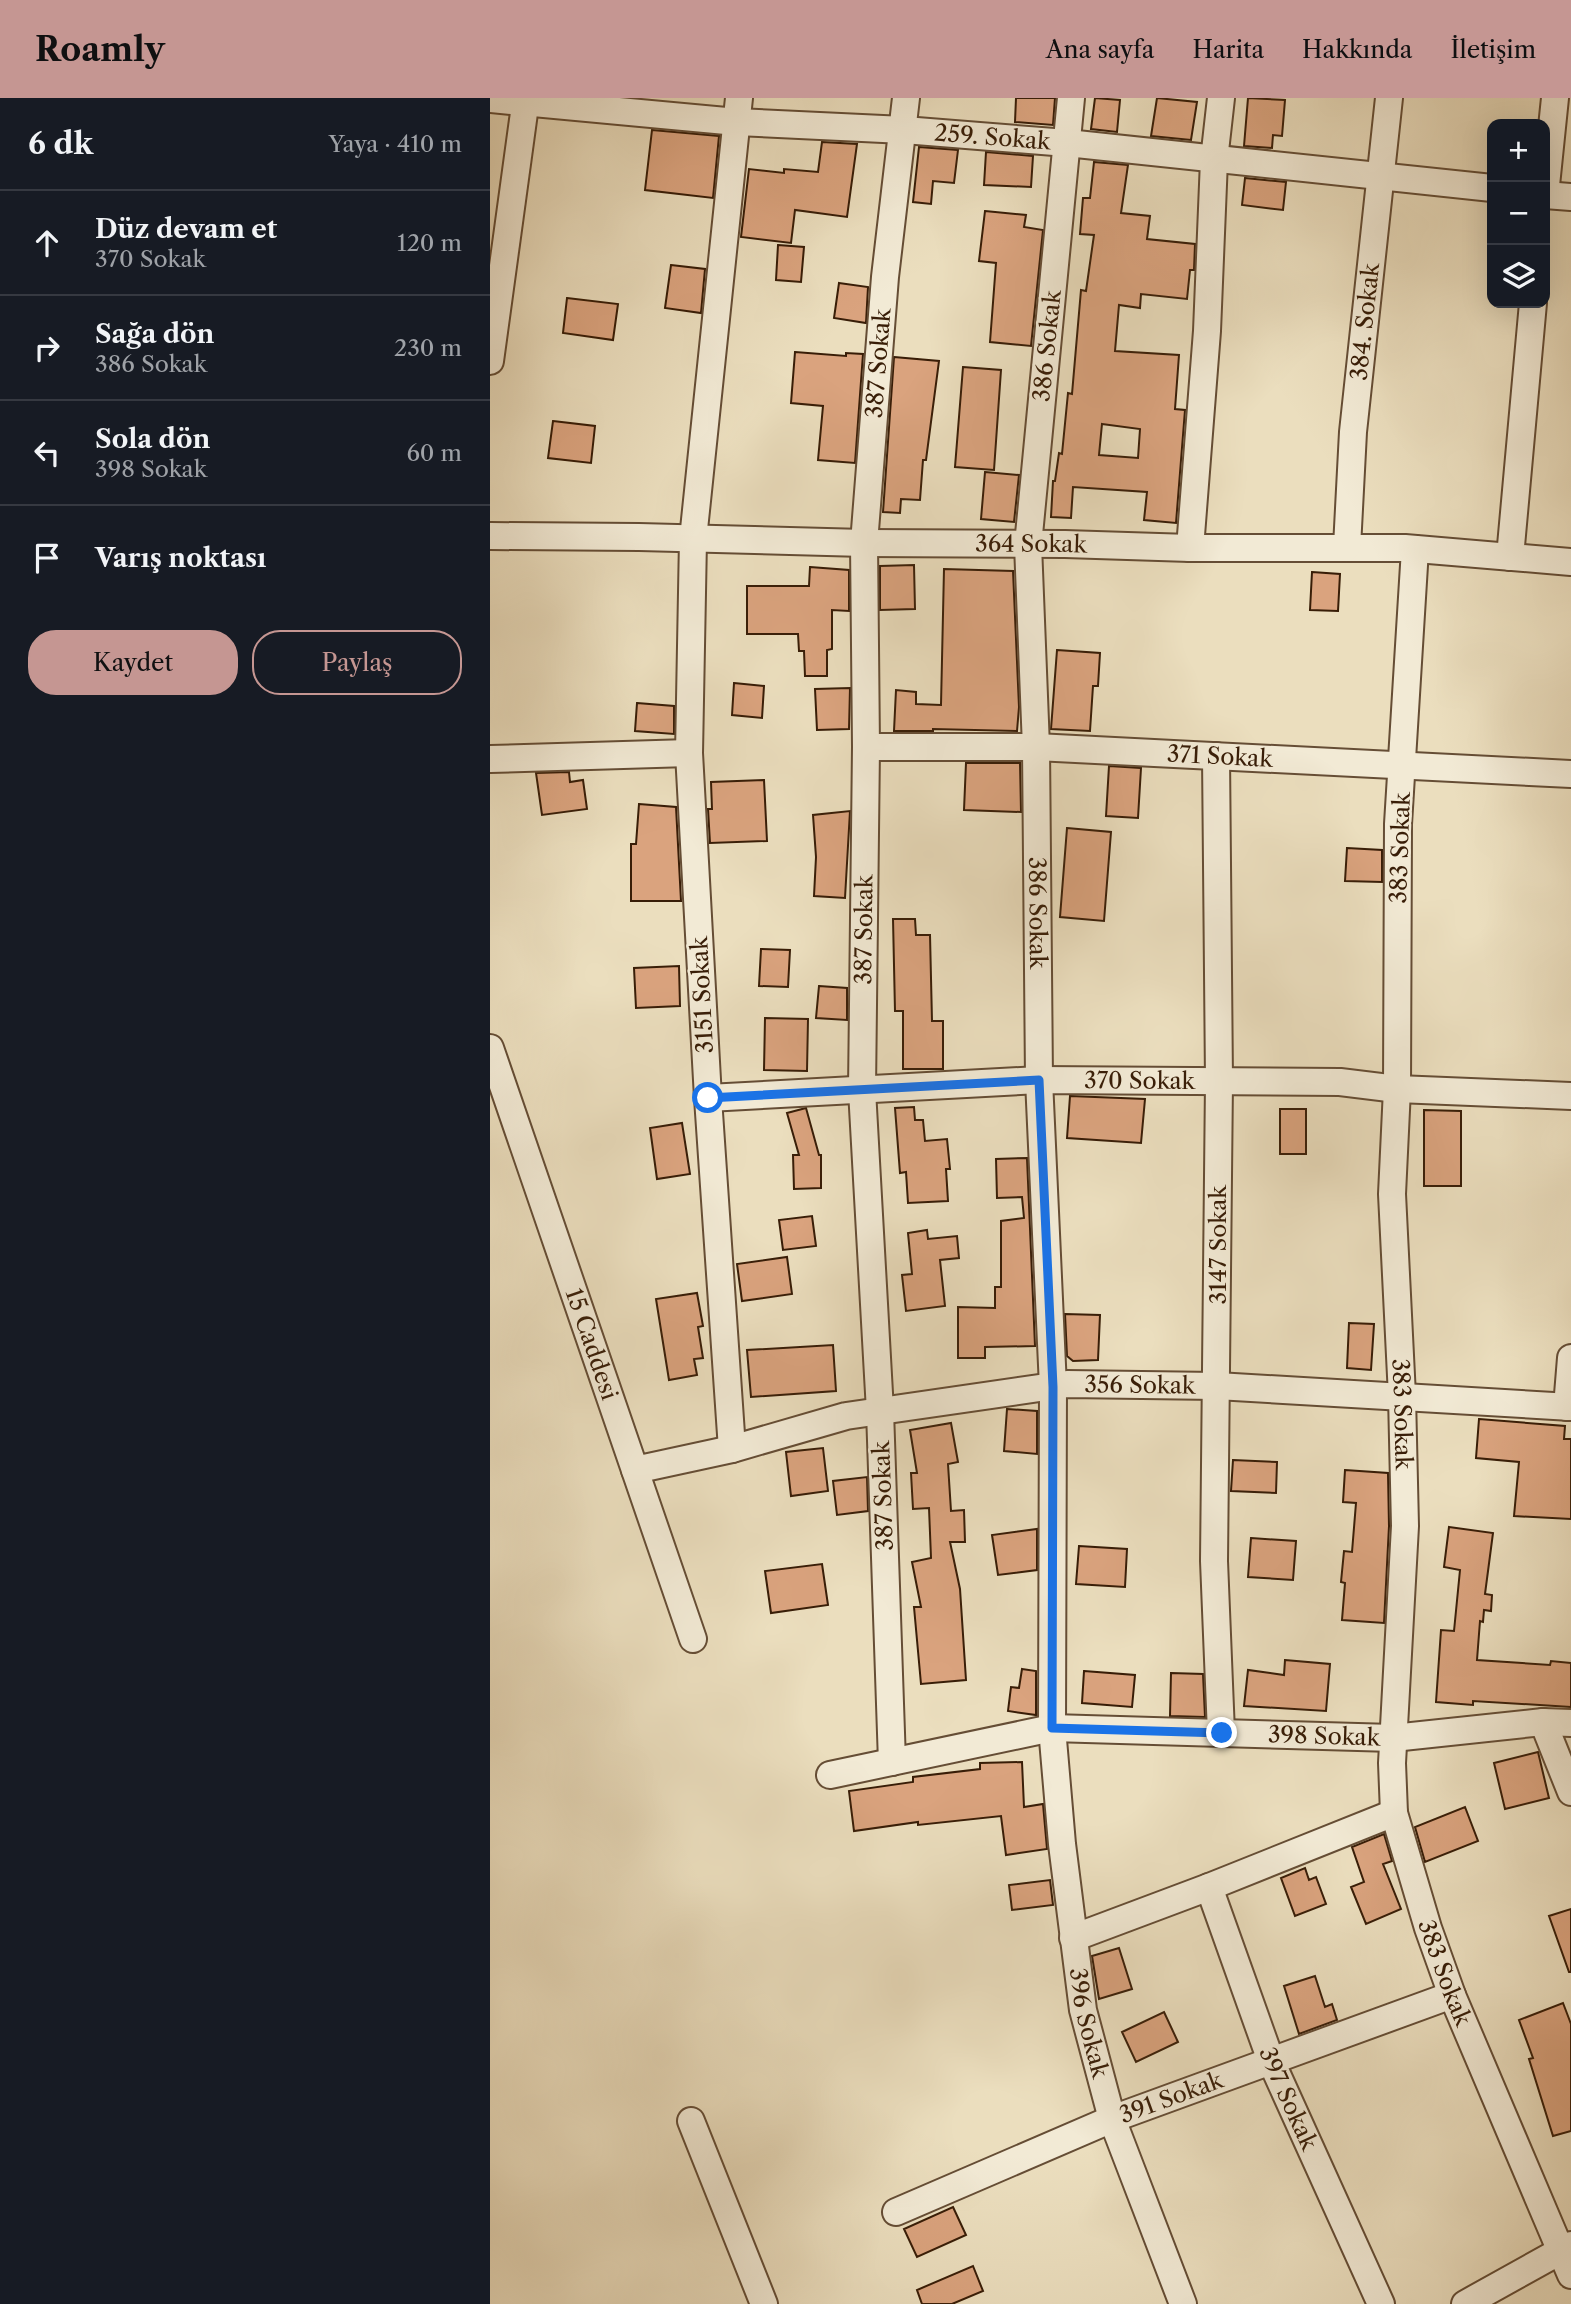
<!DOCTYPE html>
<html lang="tr">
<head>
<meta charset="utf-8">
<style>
  body { margin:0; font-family:"Libre Caslon Text",serif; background:#242831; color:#f1f3f6 }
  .controls { position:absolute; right:21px; top:21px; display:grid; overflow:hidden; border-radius:14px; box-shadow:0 7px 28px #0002 }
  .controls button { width:63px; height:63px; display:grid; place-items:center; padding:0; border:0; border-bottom:2px solid #363941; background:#171b24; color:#f1f3f6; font:35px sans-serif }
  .stop { position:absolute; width:21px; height:21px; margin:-16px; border:5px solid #1a73e8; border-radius:50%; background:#fff }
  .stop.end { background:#1a73e8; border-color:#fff; box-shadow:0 2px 7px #0008 }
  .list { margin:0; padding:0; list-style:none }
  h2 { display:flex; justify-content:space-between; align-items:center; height:91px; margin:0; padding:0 28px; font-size:30px }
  h2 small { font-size:23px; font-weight:400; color:#9ea1a6 }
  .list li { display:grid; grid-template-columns:46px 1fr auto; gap:21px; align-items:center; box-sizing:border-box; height:105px; padding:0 28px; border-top:2px solid #363941 }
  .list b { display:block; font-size:26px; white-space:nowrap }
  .list p { margin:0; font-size:23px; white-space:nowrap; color:#9ea1a6 }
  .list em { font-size:23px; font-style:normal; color:#9ea1a6 }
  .actions { display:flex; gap:14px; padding:21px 28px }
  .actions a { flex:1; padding:16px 0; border:2px solid #c59692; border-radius:28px; text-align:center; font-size:24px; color:#c59692 }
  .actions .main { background:#c59692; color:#111 }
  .icon { flex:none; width:38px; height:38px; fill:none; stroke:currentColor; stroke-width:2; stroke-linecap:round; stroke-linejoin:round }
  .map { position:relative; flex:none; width:1081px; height:2206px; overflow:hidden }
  header { display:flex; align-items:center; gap:42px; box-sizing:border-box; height:98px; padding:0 35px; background:#c59692; color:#111 }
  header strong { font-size:33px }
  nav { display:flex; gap:38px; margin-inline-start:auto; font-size:24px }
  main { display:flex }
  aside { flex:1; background:#171b24 }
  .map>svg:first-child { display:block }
  .building { fill:#daa37e; stroke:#381d07; stroke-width:2; fill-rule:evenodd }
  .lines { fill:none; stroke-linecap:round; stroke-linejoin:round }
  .minor-casing { stroke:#654d35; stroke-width:30 }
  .minor { stroke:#f2ead5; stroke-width:26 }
  .route { stroke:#1a73e8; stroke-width:9 }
  .labels { text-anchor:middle; stroke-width:5; stroke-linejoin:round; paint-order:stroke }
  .street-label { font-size:23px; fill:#381d07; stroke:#f2ead5 }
</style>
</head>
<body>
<header>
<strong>Roamly</strong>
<nav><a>Ana sayfa</a><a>Harita</a><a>Hakkında</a><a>İletişim</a></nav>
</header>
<main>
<aside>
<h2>6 dk<small>Yaya · 410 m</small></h2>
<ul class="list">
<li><svg class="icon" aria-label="ahead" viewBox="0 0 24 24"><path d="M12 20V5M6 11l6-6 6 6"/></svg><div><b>Düz devam et</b><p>370 Sokak</p></div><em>120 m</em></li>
<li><svg class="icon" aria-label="right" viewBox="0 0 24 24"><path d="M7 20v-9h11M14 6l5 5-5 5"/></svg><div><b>Sağa dön</b><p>386 Sokak</p></div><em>230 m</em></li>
<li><svg class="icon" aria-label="left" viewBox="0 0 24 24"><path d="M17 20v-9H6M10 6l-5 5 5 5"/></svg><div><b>Sola dön</b><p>398 Sokak</p></div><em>60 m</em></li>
<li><svg class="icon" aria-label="arrive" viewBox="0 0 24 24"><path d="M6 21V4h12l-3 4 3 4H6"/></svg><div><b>Varış noktası</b></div></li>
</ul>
<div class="actions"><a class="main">Kaydet</a><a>Paylaş</a></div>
</aside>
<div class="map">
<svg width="1081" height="2206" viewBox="0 0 1081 2206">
  <rect width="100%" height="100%" fill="#ebdebe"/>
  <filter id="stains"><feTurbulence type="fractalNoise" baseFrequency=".00286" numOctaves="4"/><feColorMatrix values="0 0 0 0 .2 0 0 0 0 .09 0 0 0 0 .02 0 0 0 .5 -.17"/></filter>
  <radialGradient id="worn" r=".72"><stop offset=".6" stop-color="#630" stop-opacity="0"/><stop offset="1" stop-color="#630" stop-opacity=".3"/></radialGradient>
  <!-- building -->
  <path class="building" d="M526,0H565L563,27L525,24Z
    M605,0L630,2L627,34L601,31Z
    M667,0L707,4L701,42L661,38Z
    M758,0L795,2L792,38L783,37L782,50L754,48Z
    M162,32L229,38L223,100L155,92Z
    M332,44L367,46L357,119L305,112L301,145L251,139L259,71L294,75V71L328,74Z
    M429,49L468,52L464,85L443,83L441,106L423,104Z
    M496,54L543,58L541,89L494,87Z
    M604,64L638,67L631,115L660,118L657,141L705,146L704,172H700L697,201L651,196L650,210L629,207L625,253L689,257L685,311L695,312L686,425L654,422L657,394L583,389L581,420L561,419L563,383H565L569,355L572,356L578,295L582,296L591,192L596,193L604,137L590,136L593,100H600ZM612,326L650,331L648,360L609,357Z
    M755,80L796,84L793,112L752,107Z
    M495,113L536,117L534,129L553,132L541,248L500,244L506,165L489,163Z
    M288,147L314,149L311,184L286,182Z
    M181,167L215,171L211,215L175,210Z
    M349,185L378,189L376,225L344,220Z
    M77,200L128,206L123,242L73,235Z
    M305,254L356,258V255L373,256L365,365L328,362L333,308L301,305Z
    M404,259L449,263L436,362H433L430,402L411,401L410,415L393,414Z
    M473,269L511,272L504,372L465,369Z
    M63,323L105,328L101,365L58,360Z
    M495,374L529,377L524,424L491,421Z
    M424,467L425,511L390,512V468Z
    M320,469L359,472V513L342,512V551L337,552V578H315L314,553H309L308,536H257V488H319Z
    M454,471L523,473L529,609L527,633L443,631V633H404L406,592L426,594V606L451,607Z
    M822,474L850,476L848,513L820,512Z
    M567,552L610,555L608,588H603L600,633L561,631Z
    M244,585L274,588L272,620L242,617Z
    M360,590L359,631L327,632L325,591Z
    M147,605L184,608V636L145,633Z
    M476,665H530L531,714L474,712Z
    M619,668L651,670L648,720L616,718Z
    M79,674L80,684L93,682L97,711L52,717L46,675Z
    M274,682L277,743L220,745L218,711H222L221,684Z
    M149,706L186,709L191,803H141V746H146Z
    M360,713L355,800L324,798L326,759L323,717Z
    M577,730L621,734L614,823L570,819Z
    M857,750L892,752V784L855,783Z
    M403,821H425L426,837H440L442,923H453V971H413V913H405Z
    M271,851L300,852L298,889L269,888Z
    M189,868L190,908L146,910L144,870Z
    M329,888L357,890V922L326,920Z
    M275,920L318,921L317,973L274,972Z
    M580,998L655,1001L651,1045L577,1040Z
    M424,1009L425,1022H433L435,1043L457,1041L460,1071H456L458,1103L418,1105L416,1074L410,1075L405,1010Z
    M316,1010L329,1057H331V1090L304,1091L303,1057H309L297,1015Z
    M790,1011H816V1056H790Z
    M934,1012L971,1013V1088H934Z
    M192,1025L200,1076L167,1081L160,1030Z
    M537,1060L545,1248L495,1249V1260H468V1209L505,1210V1189H511V1123L534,1120L532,1099L507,1100L506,1061Z
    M322,1118L326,1148L293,1152L289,1122Z
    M437,1132L438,1141L467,1138L469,1160L450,1162L455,1208L416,1213L412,1177L422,1176L418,1135Z
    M297,1159L302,1196L252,1203L247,1166Z
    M207,1195L213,1228L208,1229L213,1260L204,1261L207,1277L179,1282L166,1201Z
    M575,1216L610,1217L608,1262L583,1263L577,1258Z
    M859,1225L884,1226L881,1272L857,1270Z
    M343,1247L346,1293L261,1299L257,1252Z
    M517,1311L547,1313V1356L514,1353Z
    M989,1321L1075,1328L1074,1341H1081V1421L1024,1418L1029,1364L986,1360Z
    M461,1325L468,1364L458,1366L461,1413L474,1412L475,1444H460L470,1491L476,1582L431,1586L424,1509H431L422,1464L441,1460L439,1410L423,1411L421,1375H427L420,1332Z
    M333,1350L338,1393L301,1398L296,1354Z
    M743,1362L787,1364L786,1395L741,1393Z
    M855,1372L898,1375L899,1428L894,1525L852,1522L855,1485L851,1484L854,1453L862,1454L866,1405L853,1404Z
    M377,1379L378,1413L347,1417L343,1383Z
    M959,1429L1003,1435L995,1496L1002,1497L1001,1513L994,1512L993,1524L990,1523L987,1562L1060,1567L1061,1563L1081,1565V1609L983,1603V1607L946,1604L951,1532L964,1533L970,1472L954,1469Z
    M547,1431V1472L508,1477L502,1437Z
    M761,1440L806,1443L803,1482L758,1479Z
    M589,1448L637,1451L635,1489L586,1486Z
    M332,1466L338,1507L281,1515L275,1473Z
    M795,1562L840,1566L836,1613L754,1608L758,1572L794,1577Z
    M532,1571L546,1573V1617L518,1613L521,1589L529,1590Z
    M594,1573L645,1577L642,1609L592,1605Z
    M681,1575L713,1576L715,1619L680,1618Z
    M1048,1654L1059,1700L1015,1711L1004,1665Z
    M532,1664L534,1709L553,1706L557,1751L516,1757L511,1718L428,1727V1724L364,1733L359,1693L423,1684V1679L490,1671V1665Z
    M975,1709L988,1743L935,1764L925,1729Z
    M894,1736L902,1763L893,1766L911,1811L876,1826L861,1789L874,1784L862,1749Z
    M815,1770L819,1782L826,1779L836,1806L805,1818L791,1780Z
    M560,1782L563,1807L522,1812L519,1787Z
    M1081,1811V1874H1079L1059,1818Z
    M629,1850L642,1891L609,1901L602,1858Z
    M825,1878L835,1909L842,1906L847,1922L809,1936L794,1888Z
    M1073,1905L1081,1926V2033L1063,2038L1039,1961L1043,1960L1029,1922Z
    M674,1914L688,1944L646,1964L632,1934Z
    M463,2109L476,2137L427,2159L414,2131Z
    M483,2168L493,2193L462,2206H432L427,2192Z"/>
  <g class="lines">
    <!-- minor casing -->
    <g class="minor-casing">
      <g id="minor">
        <path id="s1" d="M581,0L538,447L546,649L549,982L563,1289L562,1630L572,1746L593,1912L622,2021L693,2206"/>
        <path id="s2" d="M0,1L247,24L414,32L577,45L1002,90"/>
        <path d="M1055,97L1065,0"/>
        <path d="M1055,97L1081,99"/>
        <path d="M0,263L36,0"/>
        <path id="s3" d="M0,438L149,439L374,445L575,446L700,450H915L1081,464"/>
        <path id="s4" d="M857,449L863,334L899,0"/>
        <path d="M700,450L717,233L724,62L731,0"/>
        <path id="s5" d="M925,451L908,726L907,991L902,1096L912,1298L915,1428L902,1665L904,1715L938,1830L962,1897L1081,2177"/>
        <path d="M1020,459L1043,205"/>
        <path id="s6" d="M376,649H546L1081,676"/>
        <path d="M726,658L729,983L724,1463L731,1635"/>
        <path d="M0,661L199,655"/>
        <path id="s7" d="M0,950L203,1541"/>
        <path id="s8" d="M218,1000L549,982L850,984L907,991L1081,998"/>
        <path d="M1077,1309L1081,1260"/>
        <path d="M242,1351L218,1000L199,655L203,441L249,0"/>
        <path id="s9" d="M145,1372L242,1351L356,1318L577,1286L727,1288L1081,1309"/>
        <path d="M1053,1624L1081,1694"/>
        <path id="s10" d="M402,1664L390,1313L372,992L376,649L374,445L395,179L416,0"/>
        <path id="s11" d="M340,1677L562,1630L903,1640L1053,1624L1081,1625"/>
        <path id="s12" d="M719,1789L781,1963L891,2206"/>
        <path d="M583,1840L719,1789L904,1715"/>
        <path d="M201,2023L274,2206"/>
        <path id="s13" d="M406,2114L622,2021L962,1897"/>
        <path d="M975,2206L1081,2147"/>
      </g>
    </g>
    <!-- minor -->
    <use href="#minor" class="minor"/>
  </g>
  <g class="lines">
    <!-- route -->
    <path class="route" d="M218,1000L549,982L563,1289L562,1630L732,1635"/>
  </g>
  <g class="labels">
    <!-- street labels -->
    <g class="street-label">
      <text dy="8" stroke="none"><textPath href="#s2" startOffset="504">259. Sokak</textPath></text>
      <text dy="8" stroke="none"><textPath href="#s4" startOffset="226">384. Sokak</textPath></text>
      <text transform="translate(557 248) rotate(-84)" y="8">386 Sokak</text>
      <text dy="8" stroke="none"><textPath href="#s10" startOffset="1400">387 Sokak</textPath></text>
      <text dy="8" stroke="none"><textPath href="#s3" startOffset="541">364 Sokak</textPath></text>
      <text dy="8" stroke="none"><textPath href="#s6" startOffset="354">371 Sokak</textPath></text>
      <text transform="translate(910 750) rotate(-88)" y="8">383 Sokak</text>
      <text dy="8" stroke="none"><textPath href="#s1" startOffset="817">386 Sokak</textPath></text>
      <text dy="8" stroke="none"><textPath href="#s10" startOffset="833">387 Sokak</textPath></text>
      <text transform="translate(212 897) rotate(-93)" y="8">3151 Sokak</text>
      <text dy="8" stroke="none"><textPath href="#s8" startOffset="432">370 Sokak</textPath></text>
      <text transform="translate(728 1147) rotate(-90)" y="8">3147 Sokak</text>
      <text dy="8" stroke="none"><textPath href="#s7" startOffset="313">15 Caddesi</textPath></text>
      <text dy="8" stroke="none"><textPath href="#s9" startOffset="514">356 Sokak</textPath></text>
      <text dy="8" stroke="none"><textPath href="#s5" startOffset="866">383 Sokak</textPath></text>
      <text transform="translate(393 1398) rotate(-92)" y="8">387 Sokak</text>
      <text dy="8" stroke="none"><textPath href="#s11" startOffset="499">398 Sokak</textPath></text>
      <text dy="8" stroke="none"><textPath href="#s5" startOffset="1433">383 Sokak</textPath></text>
      <text dy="8" stroke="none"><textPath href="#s1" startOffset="1930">396 Sokak</textPath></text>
      <text dy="8" stroke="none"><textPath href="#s13" startOffset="298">391 Sokak</textPath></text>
      <text dy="8" stroke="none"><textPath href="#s12" startOffset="226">397 Sokak</textPath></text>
    </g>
  </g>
  <rect width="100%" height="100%" filter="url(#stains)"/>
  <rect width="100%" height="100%" fill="url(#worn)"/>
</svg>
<div class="controls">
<button>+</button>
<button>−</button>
<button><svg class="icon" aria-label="layers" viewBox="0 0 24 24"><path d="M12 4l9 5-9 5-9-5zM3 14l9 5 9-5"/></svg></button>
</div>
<div class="stop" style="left:218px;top:1000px"></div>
<div class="stop end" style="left:732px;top:1635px"></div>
</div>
</main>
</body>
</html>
